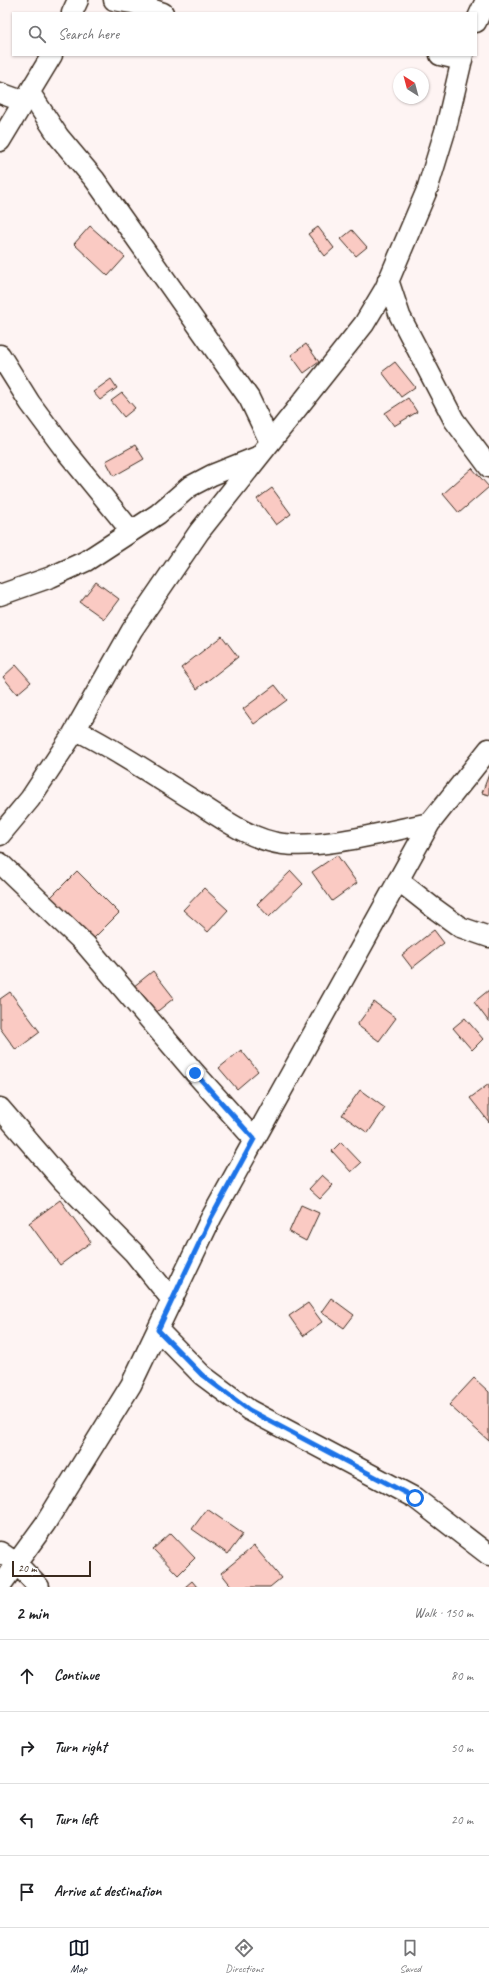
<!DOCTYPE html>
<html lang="en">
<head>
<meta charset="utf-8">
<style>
  body { margin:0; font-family:Caveat,sans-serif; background:#f2f2f2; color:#202124 }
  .compass { position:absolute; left:393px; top:68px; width:36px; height:36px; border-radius:50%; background:#fff; box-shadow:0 1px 3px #0004; rotate:324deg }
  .scale { position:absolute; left:12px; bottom:10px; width:79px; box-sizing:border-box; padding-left:4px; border:2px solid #3b2a1e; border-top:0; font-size:11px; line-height:14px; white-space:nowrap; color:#3b2a1e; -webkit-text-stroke:3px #fff; paint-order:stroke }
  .stop { position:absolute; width:12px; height:12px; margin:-9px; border:3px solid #1a73e8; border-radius:50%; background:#fff }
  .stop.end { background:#1a73e8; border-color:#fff; box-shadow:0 1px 4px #0008 }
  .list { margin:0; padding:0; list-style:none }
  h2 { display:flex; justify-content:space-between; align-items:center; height:52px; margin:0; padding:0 16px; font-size:17px }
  h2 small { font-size:13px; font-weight:400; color:#757577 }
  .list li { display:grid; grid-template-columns:26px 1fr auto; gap:12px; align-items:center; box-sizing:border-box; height:72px; padding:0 16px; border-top:1px solid #e0e0e0 }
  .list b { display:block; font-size:15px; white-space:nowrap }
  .list em { font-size:13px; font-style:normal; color:#757577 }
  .icon { flex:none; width:22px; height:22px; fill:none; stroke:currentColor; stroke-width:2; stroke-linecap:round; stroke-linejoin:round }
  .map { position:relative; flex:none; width:489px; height:1587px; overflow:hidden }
  .search { position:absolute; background:#fff; box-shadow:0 1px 3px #0004; left:12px; right:12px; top:12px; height:44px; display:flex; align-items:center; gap:10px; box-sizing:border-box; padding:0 14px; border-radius:0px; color:#757577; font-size:15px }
  .sheet { height:340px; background:#fff }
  nav { display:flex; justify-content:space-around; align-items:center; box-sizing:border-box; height:56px; border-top:1px solid #e0e0e0; background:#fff; font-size:11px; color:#757577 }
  nav a { display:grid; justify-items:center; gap:2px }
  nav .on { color:#111827 }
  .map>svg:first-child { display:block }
  .building { fill:#facac3; stroke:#3b2a1e }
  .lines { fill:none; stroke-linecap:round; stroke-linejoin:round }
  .minor-casing { stroke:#3b2a1e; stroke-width:23 }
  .minor { stroke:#fff; stroke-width:20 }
  .route { stroke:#1a73e8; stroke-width:5 }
</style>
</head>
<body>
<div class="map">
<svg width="489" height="1587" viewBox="0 0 489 1587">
  <rect width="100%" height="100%" fill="#fef4f3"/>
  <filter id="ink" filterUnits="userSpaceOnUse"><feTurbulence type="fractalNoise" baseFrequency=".025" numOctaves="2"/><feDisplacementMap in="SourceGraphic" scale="8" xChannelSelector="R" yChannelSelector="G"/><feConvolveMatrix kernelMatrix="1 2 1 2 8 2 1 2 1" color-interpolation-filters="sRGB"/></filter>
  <g filter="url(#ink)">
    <!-- building -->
    <path class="building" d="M90,226L125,257L108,276L74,244Z
      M318,227L334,248L325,256L308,234Z
      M352,230L367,247L356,256L341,239Z
      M306,344L319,362L304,373L291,355Z
      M395,362L415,387L401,397L382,372Z
      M111,379L117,388L100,400L93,392Z
      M122,393L135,408L124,417L111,401Z
      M408,398L417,412L394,426L385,413Z
      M135,445L144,459L114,476L106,461Z
      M472,468L489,487L459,513L443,494Z
      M272,488L291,514L276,525L257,499Z
      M96,582L119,599L104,619L80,602Z
      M222,636L238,657L197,689L181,668Z
      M16,665L31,682L17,694L3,677Z
      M275,685L287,700L254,724L243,709Z
      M489,774V795L482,793Z
      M337,855L357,883L332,901L312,872Z
      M77,871L119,913L93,939L51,897Z
      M291,871L303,884L269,917L257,904Z
      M204,888L228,910L208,932L183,910Z
      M434,930L444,943L412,968L402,955Z
      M153,971L174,998L154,1014L133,987Z
      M489,990V1022L474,1002Z
      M10,992L40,1032L16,1050L0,1028V999Z
      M374,1002L396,1018L379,1041L357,1025Z
      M465,1018L483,1039L472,1050L453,1028Z
      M241,1050L258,1071L237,1089L219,1068Z
      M489,1084V1122L470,1098Z
      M360,1090L385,1108L368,1133L342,1115Z
      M341,1142L361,1163L351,1172L332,1151Z
      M322,1175L333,1185L320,1199L309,1189Z
      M60,1200L91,1242L60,1265L29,1223Z
      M301,1205L319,1213L306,1241L289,1232Z
      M331,1298L354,1315L344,1328L321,1312Z
      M308,1303L322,1322L303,1336L289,1316Z
      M474,1378L489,1392V1441L449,1405Z
      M207,1509L243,1534L228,1554L192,1529Z
      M171,1533L195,1558L178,1575L153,1549Z
      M254,1546L281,1578L270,1587H232L221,1573Z
      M192,1581L197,1587H185Z"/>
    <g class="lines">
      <!-- minor casing -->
      <g class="minor-casing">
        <path id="minor" d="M114,0L133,3L163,13
          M72,13L78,0
          M476,22L486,0
          M440,55L462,60
          M0,93L25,102
          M30,93L59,137L95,180L129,228L249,398L270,442
          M0,141L52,55
          M388,280L400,316L454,420L489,467
          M0,355L30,403L65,450L131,531
          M0,595L51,577L86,561L158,514L189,487L212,475L257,457
          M76,730C117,750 154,776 193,800C220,817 250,840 283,844C327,849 386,831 430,823
          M0,835L30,799L73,734L132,630L199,532L364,324L385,289L427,190L446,128L463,55
          M0,863L86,945L195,1073L254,1139
          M398,880L431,906L460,927L489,937
          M0,1108L63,1181L134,1253L172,1300
          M158,1330L202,1375L249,1410L415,1498L489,1555
          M0,1552L16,1563L39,1587
          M0,1586L45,1524L131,1385L211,1218L430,823L489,749"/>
      </g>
      <!-- minor -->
      <use href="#minor" class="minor"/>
    </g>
  </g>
  <g class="lines" filter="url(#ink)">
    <!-- route -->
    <path class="route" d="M195,1073L254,1139L211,1218L158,1330L202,1375L249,1410L415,1498"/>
  </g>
</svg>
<svg class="compass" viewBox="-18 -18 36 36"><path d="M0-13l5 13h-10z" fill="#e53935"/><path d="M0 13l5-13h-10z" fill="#757577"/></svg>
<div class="scale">20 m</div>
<div class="stop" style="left:415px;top:1498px"></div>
<div class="stop end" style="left:195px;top:1073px"></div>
<div class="search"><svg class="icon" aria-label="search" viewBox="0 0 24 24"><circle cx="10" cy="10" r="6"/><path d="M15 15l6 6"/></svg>Search here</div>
</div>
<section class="sheet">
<h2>2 min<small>Walk · 150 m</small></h2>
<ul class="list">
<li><svg class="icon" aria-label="ahead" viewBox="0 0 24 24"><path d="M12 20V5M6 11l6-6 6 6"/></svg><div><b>Continue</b></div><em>80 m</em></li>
<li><svg class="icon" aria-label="right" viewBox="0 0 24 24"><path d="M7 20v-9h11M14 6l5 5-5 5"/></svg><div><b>Turn right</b></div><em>50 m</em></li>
<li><svg class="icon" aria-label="left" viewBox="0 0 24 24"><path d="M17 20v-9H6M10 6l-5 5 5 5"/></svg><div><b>Turn left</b></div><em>20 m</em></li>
<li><svg class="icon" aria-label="arrive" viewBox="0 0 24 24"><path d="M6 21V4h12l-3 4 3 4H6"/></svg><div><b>Arrive at destination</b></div></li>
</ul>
</section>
<nav>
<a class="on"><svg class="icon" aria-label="map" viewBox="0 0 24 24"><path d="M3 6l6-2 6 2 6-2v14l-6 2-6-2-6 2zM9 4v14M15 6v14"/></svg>Map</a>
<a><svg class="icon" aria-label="directions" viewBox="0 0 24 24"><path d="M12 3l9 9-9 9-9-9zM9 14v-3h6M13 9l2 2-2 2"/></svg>Directions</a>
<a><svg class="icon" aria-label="saved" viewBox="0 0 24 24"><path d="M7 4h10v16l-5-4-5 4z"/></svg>Saved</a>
</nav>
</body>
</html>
